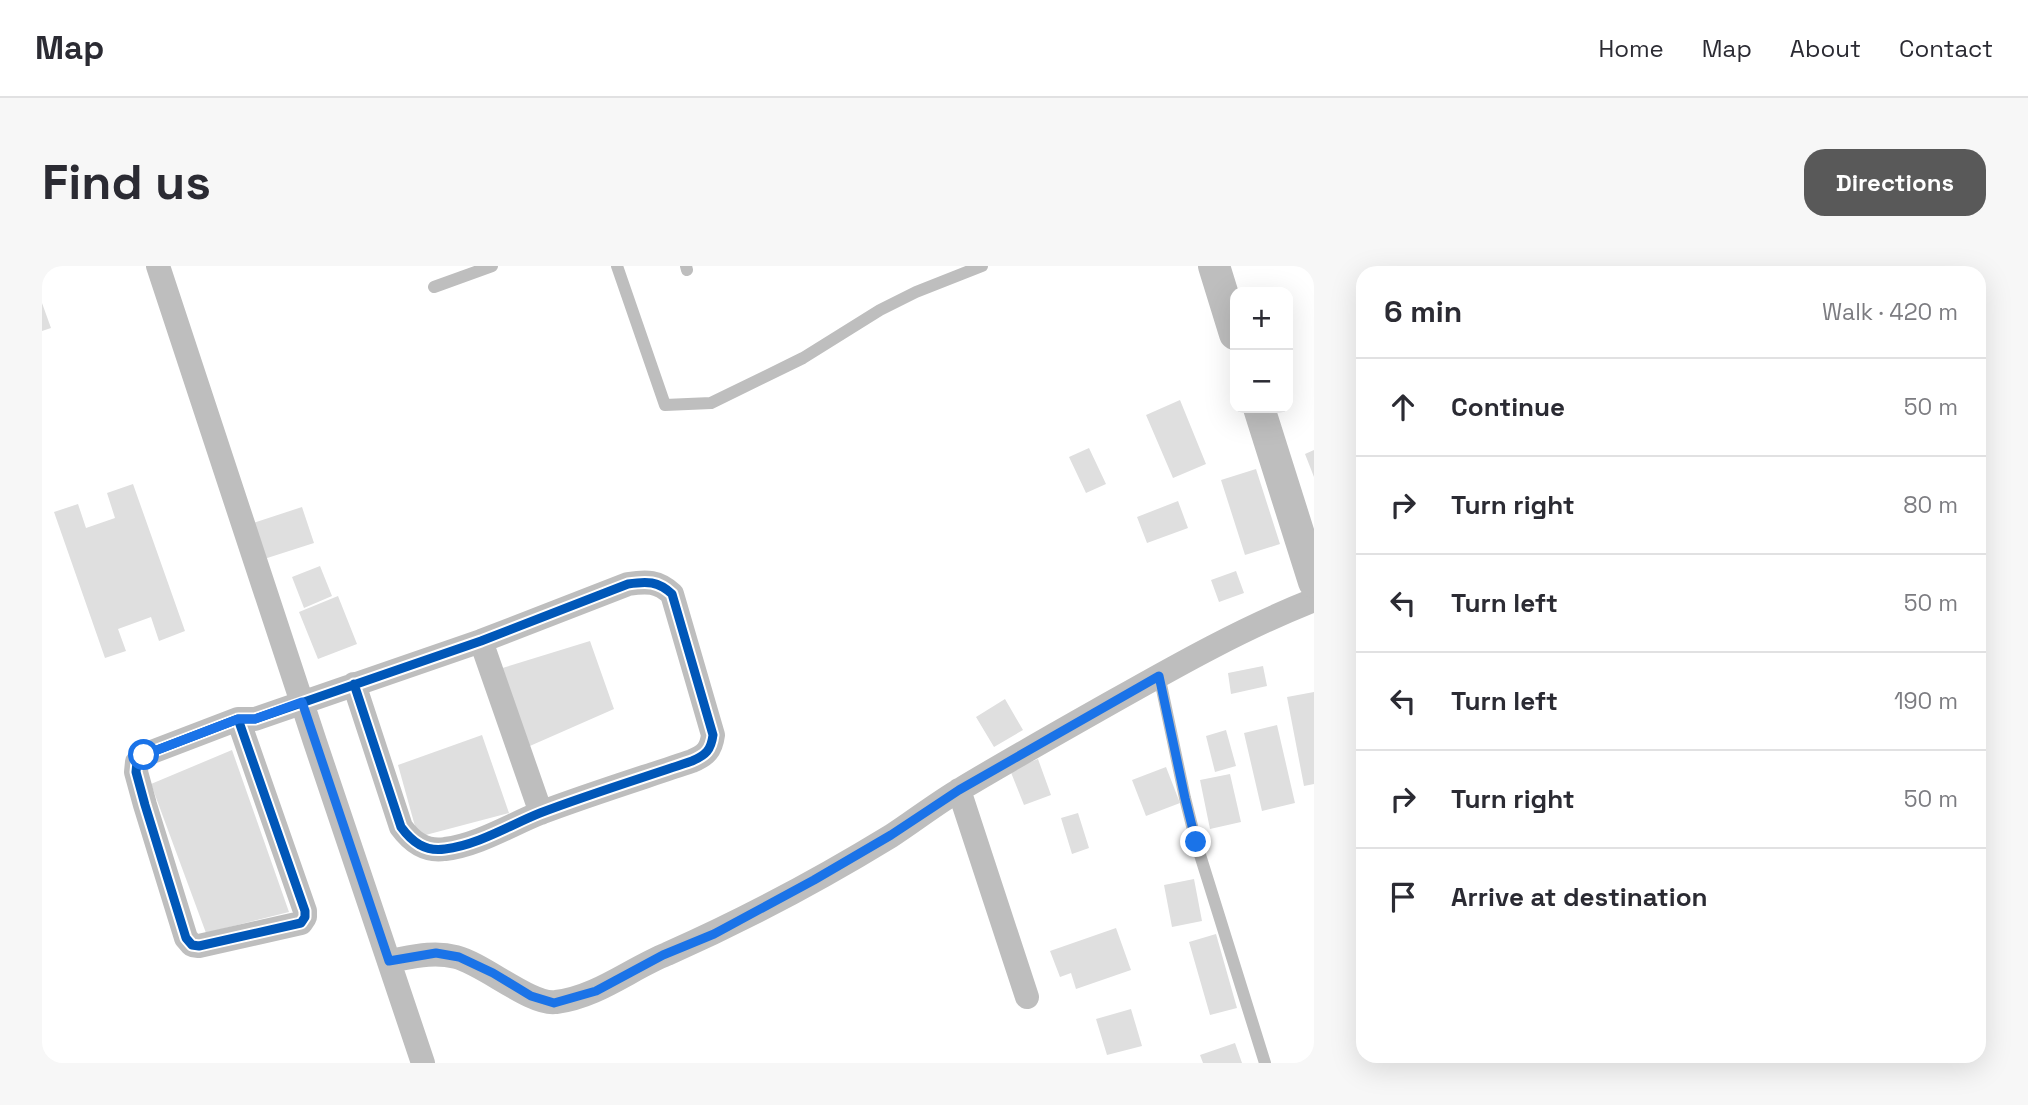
<!DOCTYPE html>
<html lang="en">
<head>
<meta charset="utf-8">
<style>
  body { margin:0; font-family:"Space Grotesk",sans-serif; background:#f7f7f7; color:#2b2b33 }
  .controls { position:absolute; right:21px; top:21px; display:grid; overflow:hidden; border-radius:14px; box-shadow:0 7px 28px #0002 }
  .controls button { width:63px; height:63px; display:grid; place-items:center; padding:0; border:0; border-bottom:2px solid #e1e1e2; background:#fff; color:#2b2b33; font:35px sans-serif }
  .stop { position:absolute; width:21px; height:21px; margin:-16px; border:5px solid #1a73e8; border-radius:50%; background:#fff }
  .stop.end { background:#1a73e8; border-color:#fff; box-shadow:0 2px 7px #0008 }
  .list { margin:0; padding:0; list-style:none }
  h2 { display:flex; justify-content:space-between; align-items:center; height:91px; margin:0; padding:0 28px; font-size:30px }
  h2 small { font-size:23px; font-weight:400; color:#7c7c81 }
  .list li { display:grid; grid-template-columns:46px 1fr auto; gap:21px; align-items:center; box-sizing:border-box; height:98px; padding:0 28px; border-top:2px solid #e1e1e2 }
  .list b { display:block; font-size:26px; white-space:nowrap }
  .list em { font-size:23px; font-style:normal; color:#7c7c81 }
  .icon { flex:none; width:38px; height:38px; fill:none; stroke:currentColor; stroke-width:2; stroke-linecap:round; stroke-linejoin:round }
  .map { position:relative; flex:none; width:1272px; height:797px; overflow:hidden; border-radius:21px }
  header { display:flex; align-items:center; gap:42px; box-sizing:border-box; height:98px; padding:0 35px; background:#fff; border-bottom:2px solid #e1e1e2 }
  header strong { font-size:33px }
  nav { display:flex; gap:38px; margin-inline-start:auto; font-size:24px }
  .intro { display:flex; align-items:center; justify-content:space-between; box-sizing:border-box; height:168px; padding:0 42px }
  h1 { margin:0; font-size:49px }
  .button { padding:18px 32px; border-radius:21px; background:#595959; color:#fff; font-size:24px; font-weight:700 }
  main { display:flex; gap:42px; padding:0 42px }
  aside { flex:1; background:#fff; border-radius:21px; box-shadow:0 7px 28px #0002 }
  .map>svg:first-child { display:block }
  .building { fill:#dfdfdf }
  .lines { fill:none; stroke-linecap:round; stroke-linejoin:round }
  .service { stroke:#bebebe; stroke-width:12 }
  .minor { stroke:#bebebe; stroke-width:24 }
  .tertiary { stroke:#bebebe; stroke-width:32 }
  .cycleway-casing { stroke:#fff; stroke-width:13 }
  .cycleway { stroke:#0057b8; stroke-width:9 }
  .route { stroke:#1a73e8; stroke-width:9 }
</style>
</head>
<body>
<header>
<strong>Map</strong>
<nav><a>Home</a><a>Map</a><a>About</a><a>Contact</a></nav>
</header>
<div class="intro"><h1>Find us</h1><a class="button">Directions</a></div>
<main>
<div class="map">
<svg width="1272" height="797" viewBox="0 0 1272 797">
  <rect width="100%" height="100%" fill="#fff"/>
  <!-- building -->
  <path class="building" d="M0,37L9,62L0,65Z
    M1138,134L1164,198L1131,212L1104,149Z
    M1047,182L1064,218L1044,227L1027,191Z
    M1272,184V211L1263,188Z
    M1214,203L1238,278L1203,289L1179,214Z
    M91,218L143,365L117,375L109,351L76,363L84,385L63,392L12,246L36,238L44,262L73,252L65,227Z
    M1136,235L1146,262L1105,277L1095,251Z
    M260,241L272,277L219,294L208,258Z
    M278,300L290,330L262,342L250,311Z
    M1194,305L1202,327L1177,336L1169,314Z
    M296,330L315,378L276,393L257,346Z
    M548,375L572,443L481,483L454,404Z
    M1221,400L1225,420L1189,428L1186,407Z
    M1272,426V518L1262,520L1245,431Z
    M963,433L981,464L952,481L934,451Z
    M1235,459L1253,537L1220,545L1202,467Z
    M1184,464L1194,500L1173,506L1164,470Z
    M440,469L467,547L376,571L356,499Z
    M190,484L247,646L164,667L109,518Z
    M996,493L1009,529L982,539L968,504Z
    M1124,501L1138,537L1104,550L1090,514Z
    M1188,508L1199,556L1168,563L1158,514Z
    M1036,547L1047,582L1030,588L1019,552Z
    M1152,613L1160,655L1130,661L1122,619Z
    M1074,662L1089,704L1034,723L1029,707L1018,711L1008,685Z
    M1174,668L1195,742L1168,749L1147,676Z
    M1089,743L1100,780L1065,789L1054,753Z
    M1193,777L1200,797H1161L1158,789Z"/>
  <g class="lines">
    <!-- service -->
    <path class="service" d="M575,0L623,139L669,137L761,92L838,44L874,26L940,0
      M644,0L645,4
      M392,21L450,0
      M1117,409L1143,532L1154,576L1223,797"/>
    <!-- minor -->
    <path class="minor" d="M116,0L273,476L381,797
      M439,375L499,547
      M196,453L263,645V651L259,657L157,680L150,679L144,672L103,539L94,506L95,496L102,489L196,453H213L439,375L586,318C605,315 616,315 630,328L671,469C669,484 664,489 650,495C600,512 548,528 498,547C468,559 436,579 403,583C383,586 370,576 359,561L312,418
      M917,524L985,731
      M347,695C370,691 391,685 414,691C442,698 490,740 514,736C555,731 588,703 625,688C702,654 777,614 849,570C872,555 895,537 919,523C964,496 1010,470 1056,444C1127,404 1196,364 1272,334"/>
    <!-- tertiary -->
    <path class="tertiary" d="M1172,0L1193,68
      M1217,142L1272,316"/>
    <!-- cycleway casing -->
    <g class="cycleway-casing">
      <path id="cycleway" d="M196,453L263,645V651L259,657L157,680L150,679L144,672L103,539L94,506L95,496L102,489L196,453H213L439,375L586,318C605,315 616,315 630,328L671,469C669,484 664,489 650,495C600,512 548,528 498,547C468,559 436,579 403,583C383,586 370,576 359,561L312,418"/>
    </g>
    <!-- cycleway -->
    <use href="#cycleway" class="cycleway"/>
  </g>
  <g class="lines">
    <!-- route -->
    <path class="route" d="M102,489L196,453H213L260,436L347,695L394,687L417,691L451,707L489,730L512,737L554,725L621,689L672,668L772,614L849,569L917,524L1117,410L1143,532L1154,576"/>
  </g>
</svg>
<div class="controls">
<button>+</button>
<button>−</button>
</div>
<div class="stop" style="left:102px;top:489px"></div>
<div class="stop end" style="left:1154px;top:576px"></div>
</div>
<aside>
<h2>6 min<small>Walk · 420 m</small></h2>
<ul class="list">
<li><svg class="icon" aria-label="ahead" viewBox="0 0 24 24"><path d="M12 20V5M6 11l6-6 6 6"/></svg><div><b>Continue</b></div><em>50 m</em></li>
<li><svg class="icon" aria-label="right" viewBox="0 0 24 24"><path d="M7 20v-9h11M14 6l5 5-5 5"/></svg><div><b>Turn right</b></div><em>80 m</em></li>
<li><svg class="icon" aria-label="left" viewBox="0 0 24 24"><path d="M17 20v-9H6M10 6l-5 5 5 5"/></svg><div><b>Turn left</b></div><em>50 m</em></li>
<li><svg class="icon" aria-label="left" viewBox="0 0 24 24"><path d="M17 20v-9H6M10 6l-5 5 5 5"/></svg><div><b>Turn left</b></div><em>190 m</em></li>
<li><svg class="icon" aria-label="right" viewBox="0 0 24 24"><path d="M7 20v-9h11M14 6l5 5-5 5"/></svg><div><b>Turn right</b></div><em>50 m</em></li>
<li><svg class="icon" aria-label="arrive" viewBox="0 0 24 24"><path d="M6 21V4h12l-3 4 3 4H6"/></svg><div><b>Arrive at destination</b></div></li>
</ul>
</aside>
</main>
</body>
</html>
